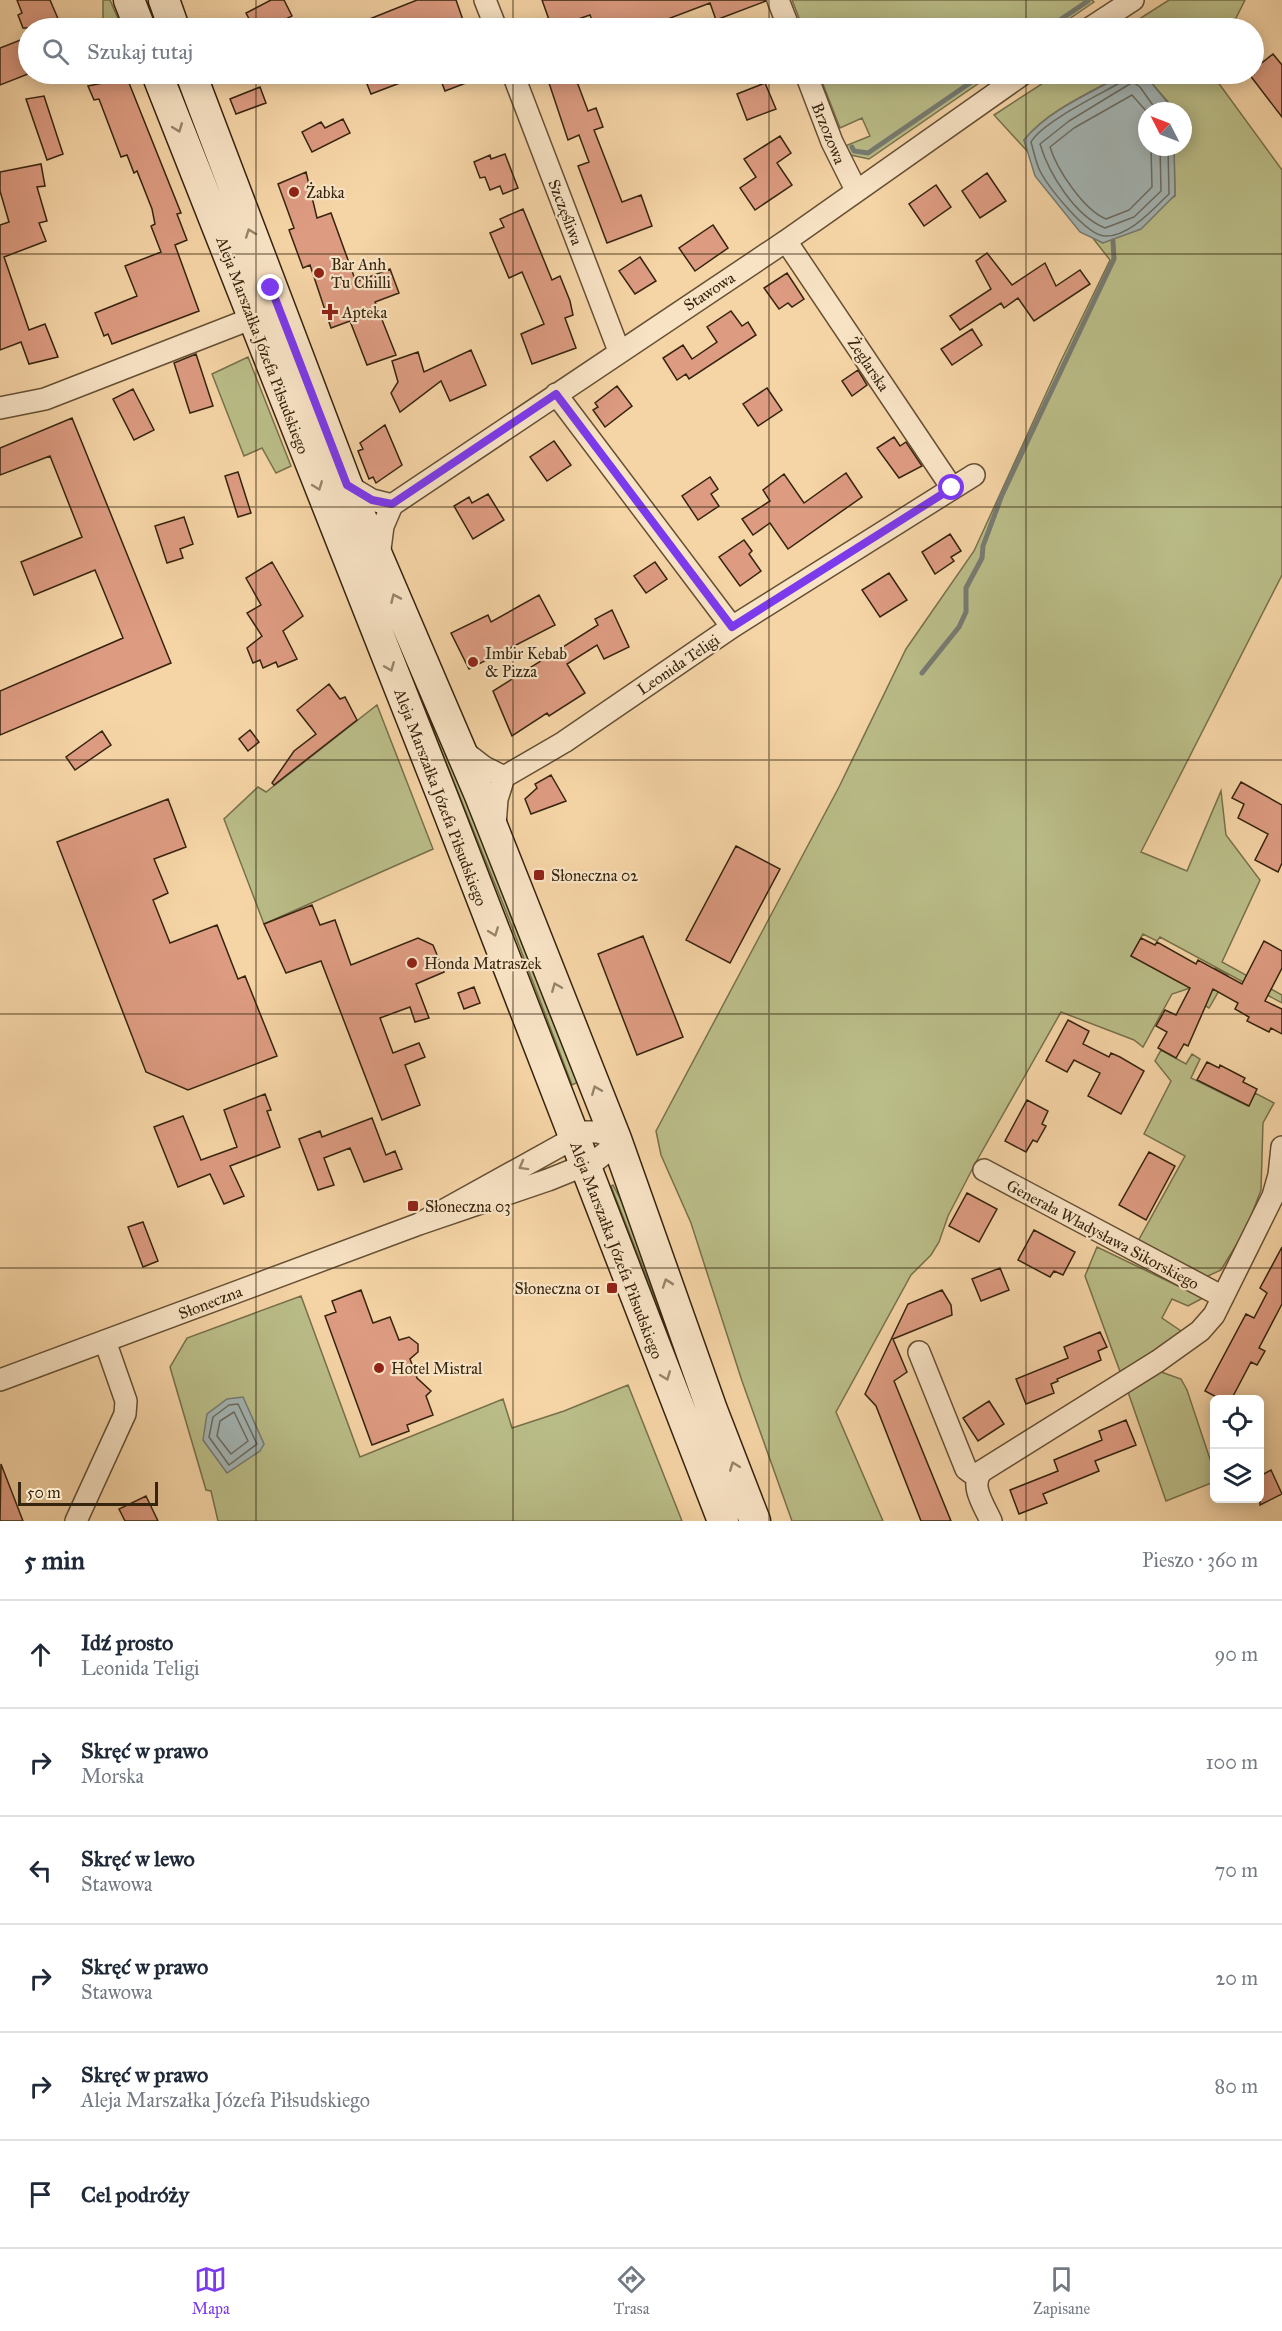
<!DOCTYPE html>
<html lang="pl">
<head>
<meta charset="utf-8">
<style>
  body { margin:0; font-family:"IM FELL Great Primer",serif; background:#f2f2f3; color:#1f2937 }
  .controls { position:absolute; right:18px; bottom:18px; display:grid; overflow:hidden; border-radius:9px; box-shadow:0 3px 15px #0003 }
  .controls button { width:54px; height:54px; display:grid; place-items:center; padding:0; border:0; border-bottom:2px solid #e0e1e3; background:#fff; color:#1f2937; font:30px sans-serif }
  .compass { position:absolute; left:1138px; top:102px; width:54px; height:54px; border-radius:50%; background:#fff; box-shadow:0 3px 15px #0003; rotate:312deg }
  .scale { position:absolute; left:18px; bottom:15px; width:140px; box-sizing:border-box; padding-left:6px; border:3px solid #35240e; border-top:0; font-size:16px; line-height:21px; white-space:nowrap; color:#35240e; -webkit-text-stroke:4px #f8e3c5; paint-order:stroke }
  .stop { position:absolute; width:18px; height:18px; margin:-14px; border:4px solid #7c3aed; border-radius:50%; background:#fff }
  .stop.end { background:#7c3aed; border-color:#fff; box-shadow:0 2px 6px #0008 }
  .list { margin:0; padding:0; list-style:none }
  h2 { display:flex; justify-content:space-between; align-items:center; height:78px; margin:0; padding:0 24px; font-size:26px }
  h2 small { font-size:20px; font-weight:400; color:#747a83 }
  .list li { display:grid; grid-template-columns:39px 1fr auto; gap:18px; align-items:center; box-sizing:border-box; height:108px; padding:0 24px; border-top:2px solid #e0e1e3 }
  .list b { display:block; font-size:22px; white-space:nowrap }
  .list p { margin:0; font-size:20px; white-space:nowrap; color:#747a83 }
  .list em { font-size:20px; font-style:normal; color:#747a83 }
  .icon { flex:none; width:33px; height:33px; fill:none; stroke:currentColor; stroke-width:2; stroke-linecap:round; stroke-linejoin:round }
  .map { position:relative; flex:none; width:1282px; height:1521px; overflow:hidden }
  .search { position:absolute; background:#fff; box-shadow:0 3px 15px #0003; left:18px; right:18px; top:18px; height:66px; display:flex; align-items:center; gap:15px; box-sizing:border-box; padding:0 21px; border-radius:33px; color:#747a83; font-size:22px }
  .sheet { height:726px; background:#fff }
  nav { display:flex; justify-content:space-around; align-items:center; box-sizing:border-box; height:84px; border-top:2px solid #e0e1e3; background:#fff; font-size:16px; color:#747a83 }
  nav a { display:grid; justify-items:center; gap:3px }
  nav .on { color:#7c3aed }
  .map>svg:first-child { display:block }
  .green { fill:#babd88; stroke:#78704b; stroke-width:1.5 }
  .water { fill:#a3b5b4; stroke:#777b72; stroke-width:1.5 }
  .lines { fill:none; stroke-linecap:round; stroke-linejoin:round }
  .shore { stroke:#6c6c61; stroke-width:1.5 }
  .stream { stroke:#777b72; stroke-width:5 }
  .building { fill:#dd9b81; stroke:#35240e; stroke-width:1.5 }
  .minor-casing { stroke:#655034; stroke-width:24 }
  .secondary-casing { stroke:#35240e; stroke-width:33 }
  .minor { stroke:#f8e3c5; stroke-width:21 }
  .secondary { stroke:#f8e3c5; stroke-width:30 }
  .oneway { stroke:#96846a }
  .route { stroke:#7c3aed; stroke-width:8 }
  .grid { fill:none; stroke:#35240e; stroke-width:1.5; stroke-opacity:0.55 }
  .poi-dot { fill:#8f2418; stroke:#f8e3c5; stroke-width:2 }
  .labels { text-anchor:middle; stroke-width:4.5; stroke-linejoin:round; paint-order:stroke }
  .street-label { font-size:16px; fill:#35240e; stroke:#f8e3c5 }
  .poi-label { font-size:16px; fill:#35240e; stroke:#f8e3c5; text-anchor:start }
</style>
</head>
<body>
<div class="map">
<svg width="1282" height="1521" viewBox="0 0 1282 1521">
  <rect width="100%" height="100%" fill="#f5d4a6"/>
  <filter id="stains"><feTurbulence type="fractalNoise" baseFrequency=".00333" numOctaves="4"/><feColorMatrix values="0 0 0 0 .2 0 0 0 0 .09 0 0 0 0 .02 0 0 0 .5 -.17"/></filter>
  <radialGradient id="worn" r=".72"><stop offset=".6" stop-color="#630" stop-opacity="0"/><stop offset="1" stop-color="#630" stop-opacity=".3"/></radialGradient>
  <!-- green -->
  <path class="green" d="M103,0H110L122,28H109L99,24L103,20Z
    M792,0H1092L1094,2L1056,28H803Z
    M1169,0H1245L1231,28H1125Z
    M169,74H181L582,1080L572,1085L507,914Z
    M819,74H992L869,159L851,155L845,146L870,136L862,118L840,128Z
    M1057,74H1124C1091,92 1048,110 1024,140L1028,152L994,115Z
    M1144,74H1212L1282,170V575L1141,852L1187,871L1221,791L1226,835L1260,880L1222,962L1282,995V1003L1160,937L1157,941L1143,934L1131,956L1181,983L1209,978L1215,968L1228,975L1209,1008L1188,996L1193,987L1172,994L1143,1047L1134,1040L1061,1012L976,1162L948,1216L939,1242L931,1255L911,1275L836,1412L883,1521H792L742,1381L691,1223L661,1155L656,1131L839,787L906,649L974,551L1060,363L1110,260L1092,237L1103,243L1175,196L1174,147H1183V111H1171L1168,102Z
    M248,357L291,466L276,473L262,448L244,456L212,374Z
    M377,705L433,849L264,924L224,819L258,787L266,792Z
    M1161,1050L1186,1064L1192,1054L1200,1059L1191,1078L1248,1106L1255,1093L1274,1103L1263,1123L1261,1190L1246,1229L1221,1270L1208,1276H1198L1137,1243L1185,1156L1144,1134L1171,1081L1155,1061Z
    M613,1185L632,1221L683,1370L611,1186Z
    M1097,1247L1203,1298L1188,1306L1172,1299L1162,1318L1184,1333L1121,1374L1085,1276Z
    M301,1296L360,1457L503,1399L512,1428L564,1411L628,1385L682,1521H218L211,1491L206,1490L170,1367L187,1338Z
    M1161,1372L1181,1379L1187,1390L1214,1471V1482L1166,1501L1128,1392Z"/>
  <!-- water -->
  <path class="water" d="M1124,74H1144L1168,103L1171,111H1147V147H1174L1175,195L1141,229L1103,243L1080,232L1035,176L1024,140C1049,110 1091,93 1124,74Z
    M243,1397L264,1444L260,1451L227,1473L203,1440L207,1414L227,1399Z"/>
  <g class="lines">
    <!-- shore -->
    <path class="shore" d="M1126,74L1123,81C1101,94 1042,122 1031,142C1034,152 1036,164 1041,173C1050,189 1087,236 1105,236C1129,237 1153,209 1169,194L1168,147
      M1157,111L1140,87L1133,82L1069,121L1040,144C1049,174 1075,216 1105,228L1134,217L1161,191L1160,147
      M1147,112L1132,95L1074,128L1050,147C1057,170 1084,210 1106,219L1129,210L1152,187L1151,147
      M238,1404L257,1444L229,1465L209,1437L213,1417L229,1405Z
      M234,1412L248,1441L231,1454L217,1436L220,1421Z"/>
    <!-- stream -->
    <path class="stream" d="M1048,28L1088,1
      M852,147L854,151L868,153L983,74
      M922,673L959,627L966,612V588L982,558L983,546L1002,495L1114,259L1113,241"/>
  </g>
  <!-- building -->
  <path class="building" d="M17,0H50L62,28H23L18,15L22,13Z
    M271,0H284L292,16L268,28H254L246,13Z
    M417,0H456L463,20L442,28H347Z
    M542,0H766V1L716,20L710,3L644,28H595L590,15L552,28Z
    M28,37V74L0,85V48Z
    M1273,54L1282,65V117L1249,74H1254V69Z
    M363,74H421V75L371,94Z
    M451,74H486L487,75L445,91L440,78Z
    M546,74H574L588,111L596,108L603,127L594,130L622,202L641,195L652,226L607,243L578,166L589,162L579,135L568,140Z
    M127,78L181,213L177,214L187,240L175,245L199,311L112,344L108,334L104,336L95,313L137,296L125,266L161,252L151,226L155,224L152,209L137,171L134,173L127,155L121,157L99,99L94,100L88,86Z
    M765,83L776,109L747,120L737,94Z
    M260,87L266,103L236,114L230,99Z
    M44,96L63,154L47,160L26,99Z
    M343,119L350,133L312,152L302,132L321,122L325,128Z
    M780,136L791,153L777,163L792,185L755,210L740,188L756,177L744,159Z
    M505,154L518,188L503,194L500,186L490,190L485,177L480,178L474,162L490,155L491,159Z
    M41,164L45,186L37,187L47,221L39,223L46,241L4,257L29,330L45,324L58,357L29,364L21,342L0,350V225L9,222L0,191V172Z
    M306,172L317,218L331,213L356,282L390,269L399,293L375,302L396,355L367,365L350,321L331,328L310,265L303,268L289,230L294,228L278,184Z
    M987,173L1006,201L980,218L962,191Z
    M936,185L951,207L924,226L909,204Z
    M523,209L552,280L560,276L570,301L573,315L565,318L576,348L532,364L521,334L544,324L522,272L509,278L490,233L504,227L500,219Z
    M713,225L728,248L695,271L679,248Z
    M987,253L1012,285L1045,263L1056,286L1080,270L1090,284L1034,321L1018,298L1004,308L1001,303L960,330L950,316L991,289L976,261Z
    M640,257L656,281L635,294L619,271Z
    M787,273L804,299L792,307L788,303L779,309L764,288Z
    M731,311L742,326L748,322L756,335L689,379L686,374L677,380L663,358L683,345L692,359L717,342L707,327Z
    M972,329L982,345L952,365L941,349Z
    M471,350L486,385L450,401L441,381L400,412L391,393L398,382L392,361L418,352L424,372Z
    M196,354L213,406L190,413L174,363Z
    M858,370L867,385L852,396L842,381Z
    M617,386L632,406L605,427L593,410L598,407L595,403Z
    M767,388L782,410L758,426L743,404Z
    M133,389L154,430L134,440L113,399Z
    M72,418L171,663L0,735V691L123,638L95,570L34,595L21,562L82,537L50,456L0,475V448Z
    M385,425L402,465L376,483L373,477L369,479L358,451L363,449L360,443Z
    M894,437L900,446L906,442L922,466L899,478L877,448Z
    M554,441L571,465L547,481L530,457Z
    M238,472L251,513L238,517L225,476Z
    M846,473L862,497L788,549L770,523L753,535L742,519L770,501L763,490L784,474L804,503Z
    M710,477L718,489L711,494L719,506L698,520L682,496Z
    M488,494L504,520L473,539L454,506L469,497L472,503Z
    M184,517L193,544L180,549L183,558L167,563L155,526Z
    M950,534L961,551L951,557L954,561L935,574L922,552Z
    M744,540L752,551L749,554L761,571L740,586L719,557Z
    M272,562L303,616L283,631L297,659L278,667L276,662L263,668L260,660L253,663L247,648L262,636L247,613L261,605L246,578Z
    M655,562L667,579L646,593L634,576Z
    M889,573L907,600L880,617L862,590Z
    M539,595L555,625L469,669L451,633L488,615L491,622Z
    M612,610L629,647L604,659L597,645L567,664L585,693L549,716L547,713L512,736L493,691L598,625L595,619Z
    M329,684L340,699L345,697L357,720L274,785L272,783L294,751L316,734L297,710Z
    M250,730L259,742L248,751L239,739Z
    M102,731L111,745L75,770L66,757Z
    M551,775L566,801L531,814L525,799L537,788L535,784Z
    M1241,782L1282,805V863L1278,872L1255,860L1268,834L1238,818L1244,804L1232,798Z
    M168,799L186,847L154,859L168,893L153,900L170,943L217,925L238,979L245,976L277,1056L188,1090L146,1072L57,842Z
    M736,846L780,869L730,963L686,940Z
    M312,905L320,925L335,920L351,965L418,938L433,945L444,972L416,984L429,1018L415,1022L410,1007L380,1018L393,1053L419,1043L425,1057L405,1065L420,1105L382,1120L321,961L286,973L264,924Z
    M643,936L683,1037L637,1055L598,954Z
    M1141,938L1155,945L1157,942L1196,964L1198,960L1242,984L1264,941L1282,951V968L1265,1001L1282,1009V1034L1271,1028L1269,1032L1247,1021L1249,1017L1235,1009L1238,1003L1213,989L1188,1046L1184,1044L1176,1058L1158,1048L1167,1032L1156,1026L1165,1010L1176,1015L1190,988L1131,956Z
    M474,987L480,1003L464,1009L458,993Z
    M1068,1020L1089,1031L1083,1044L1109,1057L1111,1053L1120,1057L1144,1071L1121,1114L1088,1096L1100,1073L1074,1060L1067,1072L1046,1061Z
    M1207,1062L1219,1068L1220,1065L1239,1075L1245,1078L1243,1082L1257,1089L1249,1106L1197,1080Z
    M265,1094L271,1110L267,1111L280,1147L230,1166L244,1196L224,1204L210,1174L178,1187L154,1127L183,1116L201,1160L237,1147L224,1110Z
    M1027,1100L1048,1111L1042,1124L1046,1126L1037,1142L1033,1140L1026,1152L1005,1141Z
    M372,1118L386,1155L395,1151L402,1169L364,1182L350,1148L324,1158L334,1185L318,1190L299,1139L320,1131L322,1137Z
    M1149,1152L1175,1166L1146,1220L1119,1205Z
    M967,1193L997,1209L979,1242L949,1226Z
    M143,1222L158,1261L143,1267L128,1227Z
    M1034,1230L1075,1252L1063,1275L1054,1271L1050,1277L1018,1260Z
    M1282,1247V1304L1259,1348L1265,1351L1257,1365L1251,1362L1231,1400H1222L1205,1391L1246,1314L1254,1318L1267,1293L1260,1288Z
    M1000,1268L1009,1290L981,1301L972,1279Z
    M361,1290L373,1323L390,1317L399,1340L409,1337L418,1344V1352L410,1359L417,1378L431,1391L426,1396L433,1415L407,1425L409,1431L372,1445L325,1316L336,1312L332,1301Z
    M942,1290L951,1305L952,1315L893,1339L907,1372L894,1381L951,1521H921L876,1406L865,1394L908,1304Z
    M1100,1332L1107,1347L1098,1351L1101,1360L1057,1379L1058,1381L1051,1384L1054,1393L1026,1404L1016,1379L1068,1358L1064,1347Z
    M989,1401L1004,1424L978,1441L963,1418Z
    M1126,1420L1136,1445L1095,1461L1099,1471L1043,1494L1047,1503L1019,1514L1010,1490L1058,1471L1054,1460L1102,1440L1099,1431Z
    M1,1464L23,1521H0Z
    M1271,1470L1282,1494L1260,1505V1476Z
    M146,1496L158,1521H125L119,1509Z"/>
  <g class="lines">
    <!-- minor casing -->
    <g class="minor-casing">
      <path id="minor" d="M485,0L496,28
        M778,0L789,28
        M1090,28L1133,0
        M513,74L619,351
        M806,74L832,142L856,190
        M786,241L952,488
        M556,394L732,627
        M0,408L45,399L253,318
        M347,485L372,500L392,505
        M379,557L383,526L392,505L786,241L1023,74
        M462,750L484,767L504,777
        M495,826L497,799L504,777L564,742L732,627L974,475
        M984,1170L1223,1297
        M919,1352L966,1469L977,1477
        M0,1380L419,1224L548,1180L595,1161L609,1150L616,1139L599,1132H585L419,1224
        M76,1521L125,1414L126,1401L105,1341
        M991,1521C984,1505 969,1485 982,1471L1158,1361L1200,1331L1214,1315L1273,1196L1279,1175L1282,1147"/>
    </g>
    <!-- secondary casing -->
    <g class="secondary-casing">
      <path id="secondary" d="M129,0L140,28
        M164,0L174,28
        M157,74L443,798L723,1521
        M191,74L347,485L479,793L616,1139L712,1410L755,1521"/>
    </g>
    <!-- minor -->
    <use href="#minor" class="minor"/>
    <!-- secondary -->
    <use href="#secondary" class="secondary"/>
  </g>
  <!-- one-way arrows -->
  <defs><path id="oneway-chevron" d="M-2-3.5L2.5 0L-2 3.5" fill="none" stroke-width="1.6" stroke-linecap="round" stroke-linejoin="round" transform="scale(1.5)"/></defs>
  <g class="oneway">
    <use href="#oneway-chevron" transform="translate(178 128) rotate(69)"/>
    <use href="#oneway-chevron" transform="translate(250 233) rotate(-110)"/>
    <use href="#oneway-chevron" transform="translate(318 486) rotate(69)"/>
    <use href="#oneway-chevron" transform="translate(395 598) rotate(-114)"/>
    <use href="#oneway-chevron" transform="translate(390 667) rotate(68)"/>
    <use href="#oneway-chevron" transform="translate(494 932) rotate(69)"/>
    <use href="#oneway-chevron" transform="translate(556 987) rotate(-112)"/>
    <use href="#oneway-chevron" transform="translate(596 1090) rotate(-112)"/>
    <use href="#oneway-chevron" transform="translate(523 1166) rotate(151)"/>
    <use href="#oneway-chevron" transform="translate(667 1283) rotate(-109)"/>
    <use href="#oneway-chevron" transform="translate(666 1376) rotate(69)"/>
    <use href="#oneway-chevron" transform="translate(734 1466) rotate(-111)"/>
  </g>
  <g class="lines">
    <!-- route -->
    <path class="route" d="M271,288L347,485L372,500L392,504L556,394L732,627L952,488"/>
  </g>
  <!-- grid -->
  <path class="grid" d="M256,0V28M513,0V28M769,0V28M1026,0V28M256,74V1521M513,74V1521M769,74V1521M1026,74V1521M0,254H1282M0,507H1282M0,760H1282M0,1014H1282M0,1268H1282"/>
  <!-- markers -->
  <g class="poi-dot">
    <circle cx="294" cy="192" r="6"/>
    <circle cx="319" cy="273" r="6"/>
    <path d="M327 303h6v6h6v6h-6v6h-6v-6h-6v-6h6z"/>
    <circle cx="473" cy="662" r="6"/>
    <rect x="533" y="869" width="12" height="12" rx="3"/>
    <circle cx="412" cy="963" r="6"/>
    <rect x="407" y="1200" width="12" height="12" rx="3"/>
    <rect x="606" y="1282" width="12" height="12" rx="3"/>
    <circle cx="379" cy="1368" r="6"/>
  </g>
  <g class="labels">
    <!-- street labels -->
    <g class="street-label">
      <text transform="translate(829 133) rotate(68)" y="6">Brzozowa</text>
      <text transform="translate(566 212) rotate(69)" y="6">Szczęśliwa</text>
      <text transform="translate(709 291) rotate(-33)" y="6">Stawowa</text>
      <text transform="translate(263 345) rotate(69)" y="6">Aleja Marszałka Józefa Piłsudskiego</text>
      <text transform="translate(869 364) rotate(56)" y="6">Żeglarska</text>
      <text transform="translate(678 664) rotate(-34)" y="6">Leonida Teligi</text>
      <text transform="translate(441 797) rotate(69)" y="6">Aleja Marszałka Józefa Piłsudskiego</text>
      <text transform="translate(1103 1234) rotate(28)" y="6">Generała Władysława Sikorskiego</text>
      <text transform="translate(617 1250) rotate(69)" y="6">Aleja Marszałka Józefa Piłsudskiego</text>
      <text transform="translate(210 1302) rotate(-21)" y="6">Słoneczna</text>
    </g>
    <!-- poi labels -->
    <g class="poi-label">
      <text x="306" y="198">Żabka</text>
      <text x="331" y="270">Bar Anh<tspan x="331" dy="18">Tu Chilli</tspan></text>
      <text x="342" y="318">Apteka</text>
      <text x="485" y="659">Imbir Kebab<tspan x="485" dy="18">&amp; Pizza</tspan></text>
      <text x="551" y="881">Słoneczna 02</text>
      <text x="424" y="969">Honda Matraszek</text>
      <text x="425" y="1212">Słoneczna 03</text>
      <text x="600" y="1294" text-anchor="end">Słoneczna 01</text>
      <text x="391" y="1374">Hotel Mistral</text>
    </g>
  </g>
  <rect width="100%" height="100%" filter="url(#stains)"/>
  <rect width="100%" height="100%" fill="url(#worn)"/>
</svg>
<div class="controls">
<button><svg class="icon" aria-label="locate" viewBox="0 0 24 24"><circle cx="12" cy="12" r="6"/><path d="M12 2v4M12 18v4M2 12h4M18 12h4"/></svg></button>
<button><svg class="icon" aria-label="layers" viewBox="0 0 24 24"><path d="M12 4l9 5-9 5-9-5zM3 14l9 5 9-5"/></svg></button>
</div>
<svg class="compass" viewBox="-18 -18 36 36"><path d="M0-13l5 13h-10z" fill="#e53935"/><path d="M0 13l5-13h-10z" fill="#747a83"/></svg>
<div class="scale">50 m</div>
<div class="stop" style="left:952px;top:488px"></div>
<div class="stop end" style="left:271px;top:288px"></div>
<div class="search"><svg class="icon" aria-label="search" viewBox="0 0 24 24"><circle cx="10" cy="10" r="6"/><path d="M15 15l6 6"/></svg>Szukaj tutaj</div>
</div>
<section class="sheet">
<h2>5 min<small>Pieszo · 360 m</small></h2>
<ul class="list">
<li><svg class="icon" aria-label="ahead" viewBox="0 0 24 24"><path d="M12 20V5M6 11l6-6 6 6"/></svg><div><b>Idź prosto</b><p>Leonida Teligi</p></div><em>90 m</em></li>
<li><svg class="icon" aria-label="right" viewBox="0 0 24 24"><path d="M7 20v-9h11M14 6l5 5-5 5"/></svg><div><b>Skręć w prawo</b><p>Morska</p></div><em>100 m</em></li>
<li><svg class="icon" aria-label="left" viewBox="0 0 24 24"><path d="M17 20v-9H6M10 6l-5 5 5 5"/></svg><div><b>Skręć w lewo</b><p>Stawowa</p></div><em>70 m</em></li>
<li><svg class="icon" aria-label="right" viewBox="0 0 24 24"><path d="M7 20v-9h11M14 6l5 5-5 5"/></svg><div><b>Skręć w prawo</b><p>Stawowa</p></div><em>20 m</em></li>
<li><svg class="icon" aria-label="right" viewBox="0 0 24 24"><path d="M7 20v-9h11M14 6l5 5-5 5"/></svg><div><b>Skręć w prawo</b><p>Aleja Marszałka Józefa Piłsudskiego</p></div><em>80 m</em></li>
<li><svg class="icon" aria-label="arrive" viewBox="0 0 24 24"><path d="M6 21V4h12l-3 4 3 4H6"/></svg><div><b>Cel podróży</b></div></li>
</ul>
</section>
<nav>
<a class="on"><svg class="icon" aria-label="map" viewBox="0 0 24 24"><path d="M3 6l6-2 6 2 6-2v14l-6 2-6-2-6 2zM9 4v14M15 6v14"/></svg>Mapa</a>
<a><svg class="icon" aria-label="directions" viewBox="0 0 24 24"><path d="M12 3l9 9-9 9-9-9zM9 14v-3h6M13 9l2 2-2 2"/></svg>Trasa</a>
<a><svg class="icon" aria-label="saved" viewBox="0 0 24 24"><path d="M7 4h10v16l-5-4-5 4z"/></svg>Zapisane</a>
</nav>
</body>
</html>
